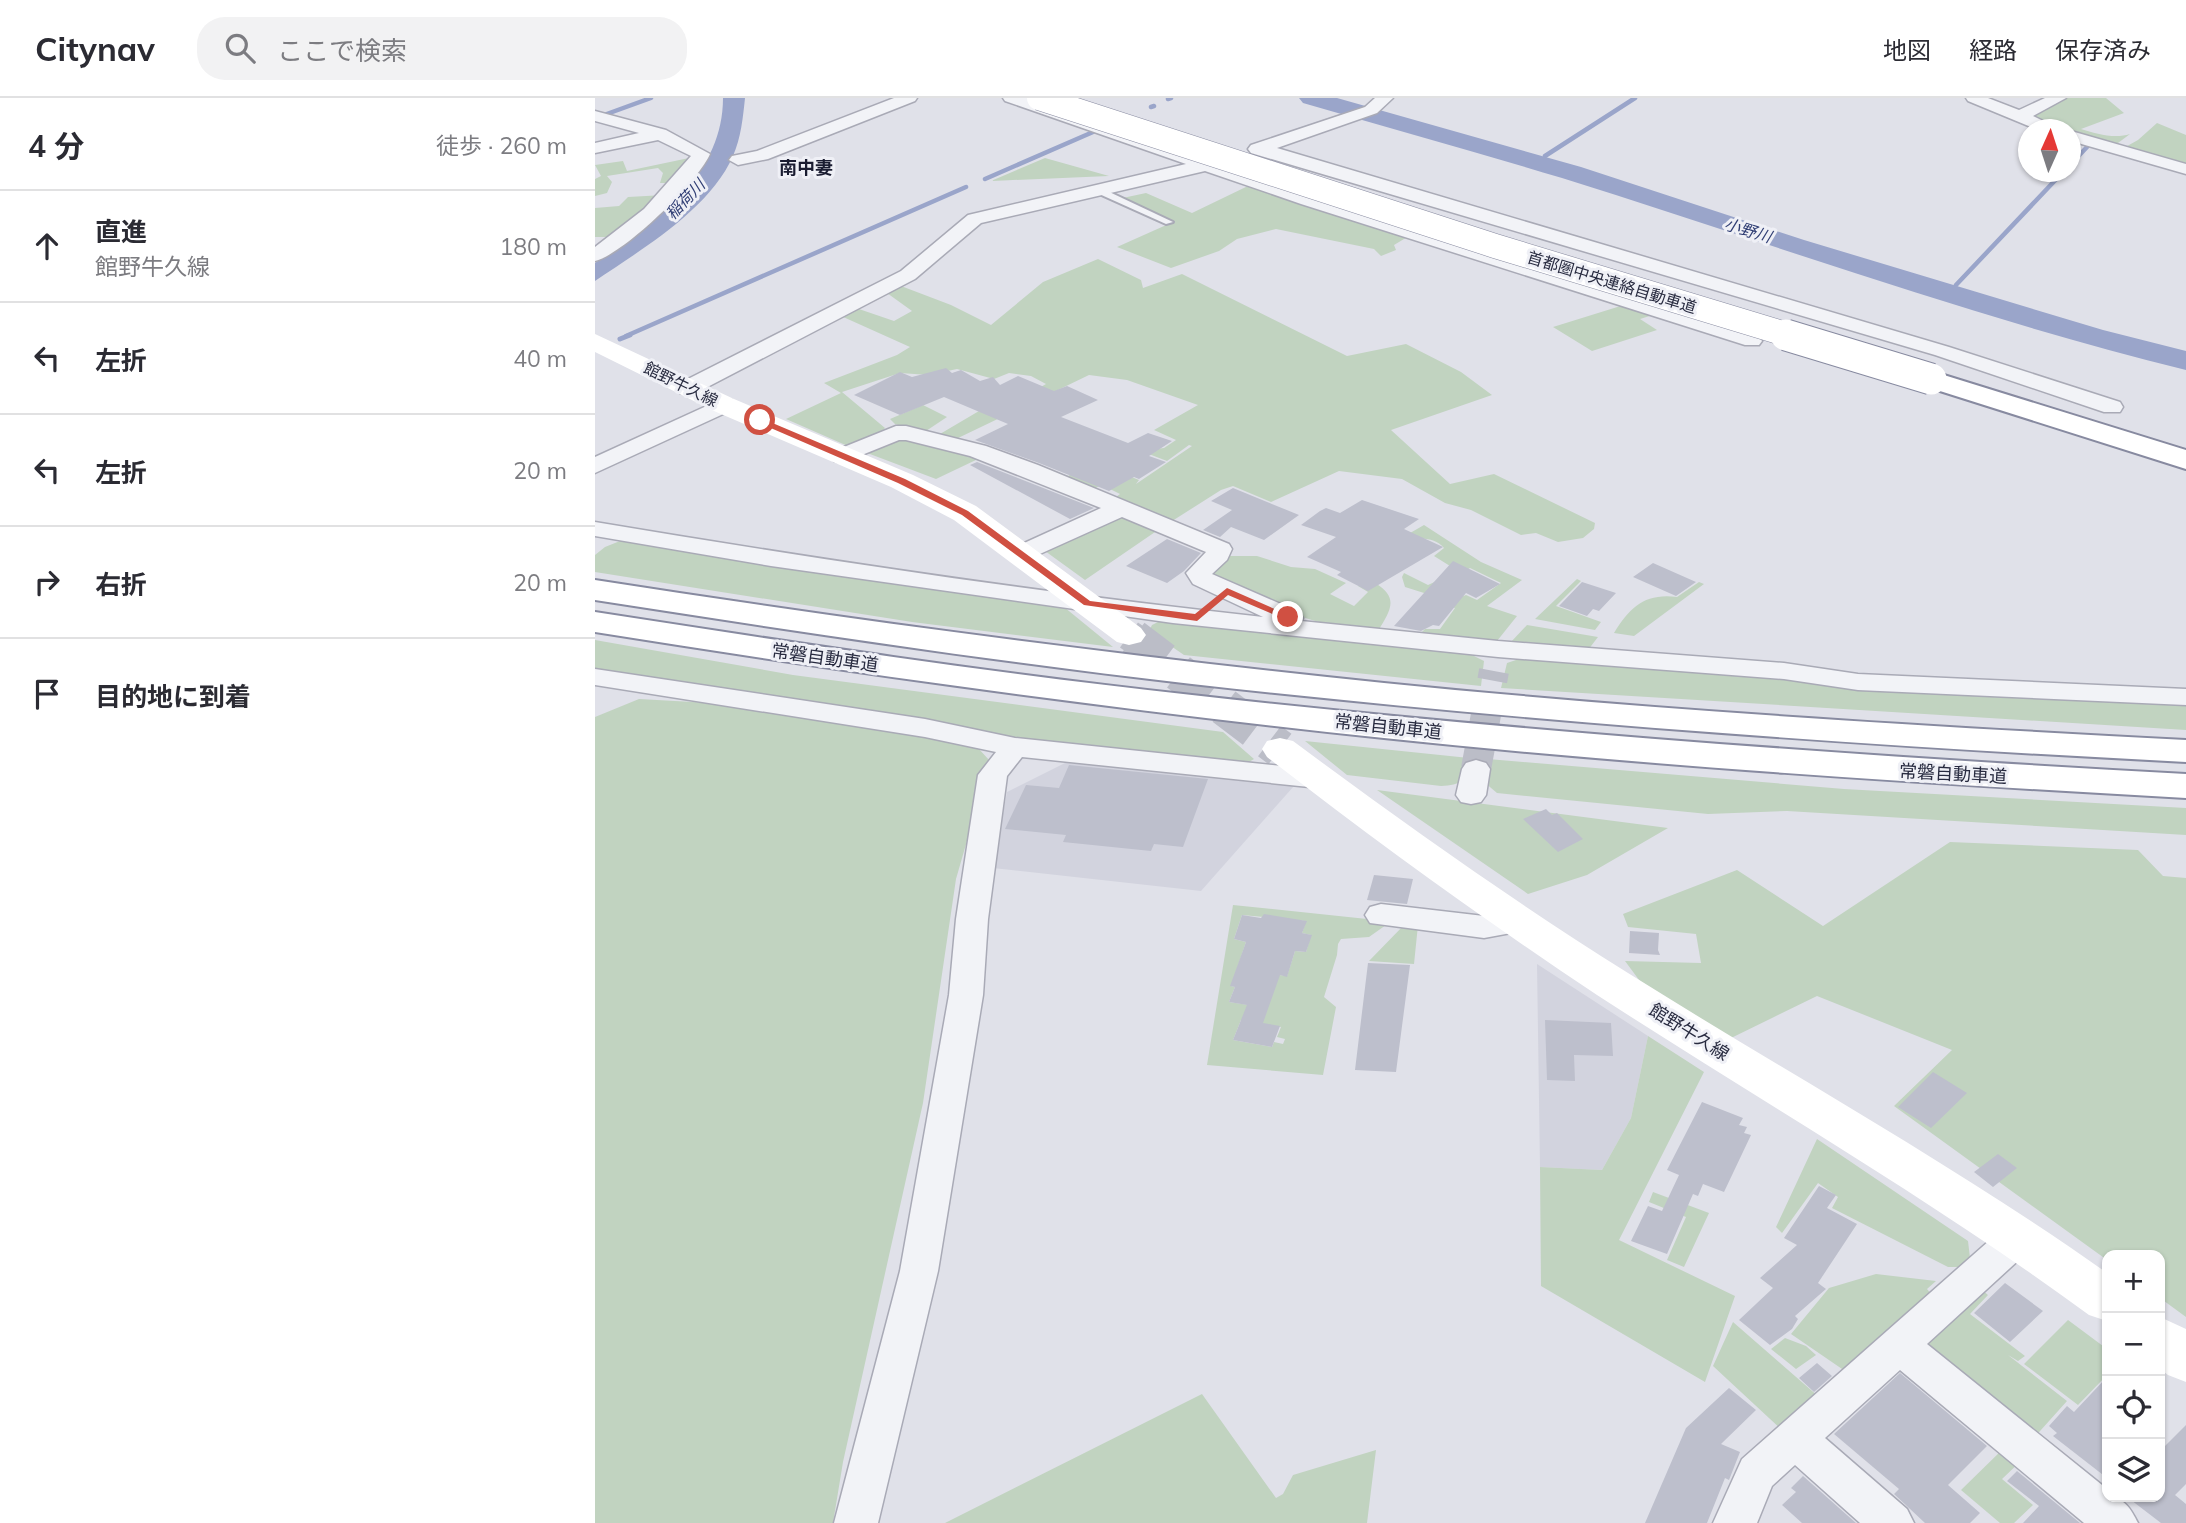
<!DOCTYPE html>
<html lang="ja">
<head>
<meta charset="utf-8">
<style>
  body { margin:0; font-family:Mulish,"Noto Sans JP",sans-serif; background:#f2f2f3; color:#2b2b33 }
  .controls { position:absolute; right:21px; bottom:21px; display:grid; overflow:hidden; border-radius:14px; box-shadow:0 2px 5px #0004 }
  .controls button { width:63px; height:63px; display:grid; place-items:center; padding:0; border:0; border-bottom:2px solid #e1e1e2; background:#fff; color:#2b2b33; font:35px sans-serif }
  .compass { position:absolute; left:1423px; top:21px; width:63px; height:63px; border-radius:50%; background:#fff; box-shadow:0 2px 5px #0004; rotate:3deg }
  .stop { position:absolute; width:21px; height:21px; margin:-16px; border:5px solid #d05042; border-radius:50%; background:#fff }
  .stop.end { background:#d05042; border-color:#fff; box-shadow:0 2px 7px #0008 }
  .list { margin:0; padding:0; list-style:none }
  h2 { display:flex; justify-content:space-between; align-items:center; height:91px; margin:0; padding:0 28px; font-size:30px }
  h2 small { font-size:23px; font-weight:400; color:#7c7c81 }
  .list li { display:grid; grid-template-columns:46px 1fr auto; gap:21px; align-items:center; box-sizing:border-box; height:112px; padding:0 28px; border-top:2px solid #e1e1e2 }
  .list b { display:block; font-size:26px; white-space:nowrap }
  .list p { margin:0; font-size:23px; white-space:nowrap; color:#7c7c81 }
  .list em { font-size:23px; font-style:normal; color:#7c7c81 }
  .icon { flex:none; width:38px; height:38px; fill:none; stroke:currentColor; stroke-width:2; stroke-linecap:round; stroke-linejoin:round }
  .map { position:relative; flex:none; width:1591px; height:1425px; overflow:hidden }
  header { display:flex; align-items:center; gap:42px; box-sizing:border-box; height:98px; padding:0 35px; background:#fff; border-bottom:2px solid #e1e1e2 }
  header strong { font-size:33px }
  nav { display:flex; gap:38px; margin-inline-start:auto; font-size:24px }
  .search { width:490px; height:63px; background:#f2f2f3; display:flex; align-items:center; gap:18px; box-sizing:border-box; padding:0 24px; border-radius:28px; color:#7c7c81; font-size:26px }
  main { display:flex }
  aside { flex:1; background:#fff }
  .map>svg:first-child { display:block }
  .built { fill:#d2d3de }
  .green { fill:#c1d3c0; fill-rule:evenodd }
  .water { fill:#9aa5ca }
  .lines { fill:none; stroke-linecap:round; stroke-linejoin:round }
  .stream-far1 { stroke:#9aa5ca; stroke-width:4.5 }
  .stream { stroke:#9aa5ca; stroke-width:5 }
  .river { fill:#9aa5ca; fill-rule:evenodd }
  .building { fill:#bdbfcc }
  .street-tunnel { stroke:#bbbdc7; stroke-width:30; stroke-dasharray:30 15; stroke-linecap:butt }
  .secondary-tunnel-far1 { stroke:#bbbdc7; stroke-width:31; stroke-dasharray:31 15; stroke-linecap:butt }
  .secondary-tunnel { stroke:#bbbdc7; stroke-width:38; stroke-dasharray:38 19; stroke-linecap:butt }
  .lane-casing { stroke:#a9aab6; stroke-width:4 }
  .street-casing { stroke:#a9aab6; stroke-width:3 }
  .highway-casing { stroke:#878aa0; stroke-width:4 }
  .lane { fill:#f2f3f7; fill-rule:evenodd }
  .street { fill:#f2f3f7; fill-rule:evenodd }
  .secondary { fill:#fff; fill-rule:evenodd }
  .highway { fill:#fff; fill-rule:evenodd }
  .highway-bridge-far1-casing { stroke:#878aa0; stroke-width:25; stroke-linecap:butt }
  .highway-bridge-casing { stroke:#878aa0; stroke-width:33; stroke-linecap:butt }
  .highway-bridge-far1 { stroke:#fff; stroke-width:24 }
  .highway-bridge { stroke:#fff; stroke-width:31 }
  .route { fill:#d05042 }
  .labels { text-anchor:middle; stroke-width:6; stroke-linejoin:round; paint-order:stroke }
  .far-water-label { font-size:16px; font-style:italic; fill:#313f75; stroke:#eff0f6 }
  .far-street-label { font-size:16px; fill:#282b40; stroke:#eff0f6 }
  .far-quarter-label { font-size:18px; font-weight:bold; fill:#1a1c31; stroke:#eff0f6 }
  .street-label { font-size:18px; fill:#282b40; stroke:#eff0f6 }
</style>
</head>
<body>
<header>
<strong>Citynav</strong>
<div class="search"><svg class="icon" aria-label="search" viewBox="0 0 24 24"><circle cx="10" cy="10" r="6"/><path d="M15 15l6 6"/></svg>ここで検索</div>
<nav><a>地図</a><a>経路</a><a>保存済み</a></nav>
</header>
<main>
<aside>
<h2>4 分<small>徒歩 · 260 m</small></h2>
<ul class="list">
<li><svg class="icon" aria-label="ahead" viewBox="0 0 24 24"><path d="M12 20V5M6 11l6-6 6 6"/></svg><div><b>直進</b><p>館野牛久線</p></div><em>180 m</em></li>
<li><svg class="icon" aria-label="left" viewBox="0 0 24 24"><path d="M17 20v-9H6M10 6l-5 5 5 5"/></svg><div><b>左折</b></div><em>40 m</em></li>
<li><svg class="icon" aria-label="left" viewBox="0 0 24 24"><path d="M17 20v-9H6M10 6l-5 5 5 5"/></svg><div><b>左折</b></div><em>20 m</em></li>
<li><svg class="icon" aria-label="right" viewBox="0 0 24 24"><path d="M7 20v-9h11M14 6l5 5-5 5"/></svg><div><b>右折</b></div><em>20 m</em></li>
<li><svg class="icon" aria-label="arrive" viewBox="0 0 24 24"><path d="M6 21V4h12l-3 4 3 4H6"/></svg><div><b>目的地に到着</b></div></li>
</ul>
</aside>
<div class="map">
<svg width="1591" height="1425" viewBox="0 0 1591 1425">
  <rect width="100%" height="100%" fill="#e0e1e9"/>
  <!-- built -->
  <path class="built" d="M478,661L660,681L699,688L606,793L398,770L412,694Z
    M942,866L1053,938L1036,1020L1007,1072L945,1069Z"/>
  <!-- green -->
  <path class="green" d="M1472,0H1511L1529,15L1486,31C1501,36 1520,41 1535,36L1519,48L1513,47L1434,18Z
    M1562,25L1591,37V68L1525,52L1543,42Z
    M94,60L80,85H65L68,75L63,70L12,78L17,84L12,95L0,98V81L6,78L0,67L28,63L32,73Z
    M450,60L514,78L396,83Z
    M655,87L814,138L799,147L801,152L786,158L779,151L681,131L642,141L624,153L576,170L522,149L578,124L523,101L551,95L597,115Z
    M69,97L21,139H0V110L24,108L33,99Z
    M503,161L546,182L548,190L587,176L752,258L811,246L866,274L897,297L796,332L855,386L899,376L1000,425L999,431L988,440L963,444L941,435L926,437L876,412L850,405L807,381L744,373L676,404L638,388L626,392L574,425L517,402L525,396L507,387L496,392L454,374L452,370L473,378L529,344L524,374L544,382L541,386L597,348L594,347L572,363L546,353L569,350L581,342L559,332L603,307L532,282L494,277L361,341L345,336L384,313L430,298L451,286L436,278L414,275L399,281L362,271L334,277L305,275L247,294L290,330L285,336L255,349L191,321L246,295L229,285L302,257L315,249L246,218L261,210L299,223L317,213L292,195L306,188L356,207L396,227L448,184Z
    M1032,206L1061,216L1045,221L1062,232L997,253L958,229Z
    M328,307L352,319L328,335L300,326L295,321Z
    M318,341L383,361L341,381L267,353L299,342Z
    M527,417L563,432L490,482L450,453Z
    M829,427L886,464L927,482L892,508L922,518L902,543L826,535L830,531H845L860,510L847,507L871,497L882,502L906,485L875,470L849,486L845,500L810,489L807,479L809,475L833,487L863,473L839,458L849,450C836,435 814,442 796,446Z
    M25,443L469,509L518,549L317,524L0,474V457L10,449Z
    M630,458H662L696,469L720,471L751,485L735,496L759,508L773,494L763,488L786,473L780,485C805,500 795,513 783,533C769,531 754,531 739,528C709,522 638,494 615,474Z
    M982,481L986,483L961,508L1006,524L1000,532L940,521Z
    M1104,484L1109,486L1039,538L1019,535C1035,509 1050,495 1082,499Z
    M569,521L873,555L889,563L886,588L589,557L554,533L557,527Z
    M932,527L1003,539L993,552L915,545Z
    M0,542L198,577L628,634L659,661L654,664L635,667L455,648L0,574Z
    M927,560L1591,604V632L906,590L912,565Z
    M44,601L116,605L328,637L383,650L395,663L361,781L328,1005L248,1364L238,1425H0V619Z
    M710,643L874,660C874,682 867,687 846,688L752,677Z
    M893,661L1249,691L1591,710V737L1192,713L1113,716L902,695L889,684L888,674Z
    M782,692L1073,730L992,777L933,796Z
    M1355,744L1543,752L1568,778L1591,780V1219L1565,1200V1157H1512V1162L1299,1008L1357,952L1222,898L1130,943L1050,890L1030,863L1106,865L1101,836L1033,829L1028,816L1142,772L1228,828Z
    M638,807L791,823V827L774,839L746,841L743,846L742,857L729,899L741,909L728,977L612,967ZM647,817L711,823L707,835L716,837L711,854L700,853L692,878L655,873L673,910L634,904L640,889L636,888L651,844L639,841ZM646,922L686,929L682,939L690,941L688,946L679,944L677,949L638,942Z
    M809,827H823L819,866L774,863Z
    M1053,938L1109,974L1024,1142L1140,1198L1110,1284L946,1188L945,1069L1007,1072L1036,1020Z
    M1222,1041L1373,1143L1375,1160L1370,1169H1353L1237,1110L1243,1099L1223,1085L1187,1135L1181,1129Z
    M1058,1094L1114,1115L1089,1169L1072,1162L1091,1119L1054,1104Z
    M1281,1176L1341,1183L1332,1191L1337,1197L1250,1273L1196,1236L1234,1190Z
    M1387,1192L1393,1197L1375,1216L1430,1258L1423,1263L1413,1257L1472,1303L1437,1342L1330,1246Z
    M1473,1222L1512,1251V1277L1483,1307L1429,1266Z
    M1138,1224L1224,1299L1187,1332L1118,1268Z
    M1190,1240L1211,1248L1221,1257L1201,1271L1176,1251Z
    M607,1296L681,1400L688,1396L698,1377L781,1352L772,1425H350Z
    M1410,1349L1427,1362L1407,1381L1438,1407L1419,1425H1405L1366,1392Z"/>
  <!-- water -->
  <path class="water" d="M128,0H150C148,19 146,40 138,58C114,112 47,151 0,183V165C59,125 128,78 128,0Z"/>
  <g class="lines">
    <!-- stream-far1 -->
    <path class="stream-far1" d="M573,1L576,0
      M556,9L559,8
      M9,17L56,0
      M950,58L1040,0
      M1476,66L1492,49
      M390,81L498,34
      M1361,187L1468,74
      M31,238L371,89"/>
    <!-- stream -->
    <path class="stream" d="M25,241L35,237"/>
    <!-- river -->
    <path class="river" d="M704,0H742L986,69L1209,142L1508,232L1591,253V272C1380,220 1175,145 967,80C881,54 794,30 708,5Z"/>
  </g>
  <!-- building -->
  <path class="building" d="M351,270L357,275L366,272L385,283L398,279L405,287L423,278L459,293L472,288L503,302L466,319L533,345L553,335L577,343L554,358L571,364L544,381L539,379L514,393L444,365L380,342L413,326L349,299L305,317L259,297L305,274L317,279Z
    M382,364L499,410L475,421L375,367Z
    M638,390L704,417L669,442L636,429L625,439L608,432L637,412L616,403Z
    M767,402L824,421L809,431L848,449L773,493L742,477L746,474L712,459L741,439L706,427L725,413L731,410L745,415Z
    M572,441L606,455L589,473L572,485L531,468Z
    M858,463L905,486L881,500L871,495L844,528L838,527L826,533L799,528Z
    M1058,465L1101,484L1081,498L1038,479Z
    M987,484L1021,495L1004,513L998,511L992,518L964,508Z
    M474,667L613,681L588,749L559,746L556,753L468,744L471,737L410,731L431,687L464,690Z
    M951,711L957,717L962,715L988,741L963,754L928,721Z
    M779,777L818,781L812,806L772,802Z
    M669,816L712,823L707,835L717,837L711,854L700,853L692,879L685,877L668,925L685,928L677,949L638,942L652,907L634,904L640,889L635,888L651,844L639,841L647,817L666,820Z
    M1035,833L1064,835L1063,852L1065,857L1034,855Z
    M773,865L815,867L801,974L760,972Z
    M950,922L1016,925L1018,958L979,957L980,983L952,982Z
    M1338,974L1372,995L1336,1030L1303,1009Z
    M1107,1004L1148,1020L1144,1027L1152,1029L1149,1035L1156,1037L1129,1094L1108,1086L1103,1098L1098,1096L1072,1156L1036,1143L1053,1108L1067,1113L1084,1077L1072,1072Z
    M1403,1056L1422,1070L1398,1089L1379,1074Z
    M1224,1088L1241,1097L1232,1110L1262,1126L1223,1185L1231,1191L1200,1218L1203,1221L1197,1231L1175,1247L1144,1222L1178,1190L1165,1180L1202,1147L1189,1140Z
    M1410,1185L1448,1213L1415,1244L1379,1215Z
    M1222,1265L1237,1278L1219,1294L1204,1280Z
    M1305,1275L1392,1348L1353,1387L1385,1415L1375,1425H1330L1299,1396L1304,1391L1239,1336Z
    M1512,1279V1380L1458,1338L1462,1335L1454,1328L1472,1308L1479,1314Z
    M1134,1290L1161,1312L1126,1346L1145,1354L1134,1382L1130,1380L1112,1425H1050L1091,1330Z
    M1591,1327V1386L1580,1397L1591,1406V1425H1566L1532,1399H1565V1353Z
    M1422,1373L1485,1425H1428L1444,1408L1412,1383Z
    M1208,1378L1261,1425H1207L1187,1407L1201,1394L1196,1390Z"/>
  <g class="lines">
    <!-- street-tunnel -->
    <path class="street-tunnel" d="M881,671L899,573"/>
    <!-- secondary-tunnel-far1 -->
    <path class="secondary-tunnel-far1" d="M534,537L541,542"/>
    <!-- secondary-tunnel -->
    <path class="secondary-tunnel" d="M538,540L685,651"/>
    <!-- lane casing -->
    <g class="lane-casing">
      <path id="lane" d="M502,91H508L578,124L571,126L502,95Z"/>
    </g>
    <!-- street casing -->
    <g class="street-casing">
      <path id="street" d="M299,0H322L320,3L173,61L143,67L134,62L137,58L162,53Z
        M408,0H432L718,98L1164,239L1167,243L1164,247H1150L706,106L610,73L386,125L320,181L101,295H85L82,290L85,285L306,173L373,117L591,66L410,3Z
        M780,0H798L782,15L682,50L1354,249L1525,304L1528,309L1525,314H1509L1340,257L656,55L653,51L656,47L770,9Z
        M1371,0H1393L1424,12L1450,0H1471L1438,18L1467,32H1443L1373,3Z
        M0,13L71,32L115,56C103,84 29,156 0,163V149L49,111L96,58L63,42L0,55V45L44,35L0,23Z
        M1476,33L1591,66V76L1476,43Z
        M129,300L137,302L140,307L137,312L0,375V359Z
        M301,328H311L391,348L443,367L634,446L637,451L632,462L617,476L704,514L708,520L706,523L903,543L1189,565L1263,576L1591,591V607L1263,592L1189,581L903,559L578,525L176,468L0,438V424C221,461 444,495 668,519L598,486L591,475L611,454L527,419L436,460L427,462L418,460L415,455L418,450L506,410L375,358L311,342H304L247,365L239,363L235,358L239,353Z
        M0,571L330,621L420,640L724,672L734,675L739,681L734,687L724,690L427,659L412,678L393,821L388,897L343,1173L283,1425H239L305,1173L354,897L361,821L383,677L401,654L330,639L0,587Z
        M881,662L891,665L895,671L891,697L886,704L876,706L866,704L861,697L867,671L871,665Z
        M786,806L889,818L921,813L932,816L937,824L932,832L889,840L775,825L770,817L775,809Z
        M1425,1123L1438,1127L1444,1138L1438,1149L1332,1246L1512,1391V1399C1529,1399 1536,1411 1543,1425H1489L1305,1272L1230,1340L1312,1411L1319,1425H1265L1200,1367L1177,1388L1162,1425H1118L1147,1361L1412,1127Z"/>
    </g>
    <!-- highway casing -->
    <g class="highway-casing">
      <path id="highway" d="M1336,273L1591,352V371L1326,287L1322,281L1326,275Z
        M0,482C262,523 525,558 789,585C1056,612 1323,628 1591,642V664C1259,647 928,623 597,586C397,563 199,533 0,502Z
        M0,514C199,545 397,575 597,597C928,634 1259,658 1591,676V700C1323,685 1056,668 789,640C525,612 262,576 0,534Z"/>
    </g>
    <!-- lane -->
    <use href="#lane" class="lane"/>
    <!-- street -->
    <use href="#street" class="street"/>
    <!-- secondary -->
    <path class="secondary" d="M0,236L139,301L318,377L381,408L546,530L551,537L546,544L534,547L522,544L359,422L296,389L119,313L0,254Z
      M685,640L698,643C807,724 918,803 1033,875C1192,975 1358,1066 1512,1175V1223L1494,1217C1336,1101 1167,1004 1002,897C889,822 779,742 672,659L667,651L672,643Z
      M1565,1219L1591,1231V1284L1573,1277L1565,1271Z"/>
    <!-- highway -->
    <use href="#highway" class="highway"/>
    <!-- highway-bridge-far1 casing -->
    <g class="highway-bridge-far1-casing">
      <path id="highway-bridge-far1" d="M444,0L900,148L1197,238"/>
    </g>
    <!-- highway-bridge casing -->
    <g class="highway-bridge-casing">
      <path id="highway-bridge" d="M1191,237L1336,281"/>
    </g>
    <!-- highway-bridge-far1 -->
    <use href="#highway-bridge-far1" class="highway-bridge-far1"/>
    <!-- highway-bridge -->
    <use href="#highway-bridge" class="highway-bridge"/>
  </g>
  <!-- route -->
  <path class="route" d="M162,321H168L310,381L373,413L495,503L600,516L632,490L698,519L689,521L633,497L602,523L489,507L367,417L303,385L162,324Z"/>
  <g class="labels">
    <!-- far-water labels -->
    <g class="far-water-label">
      <text transform="translate(90 101) rotate(-46)" y="6">稲荷川</text>
      <text transform="translate(1153 132) rotate(17)" y="6">小野川</text>
    </g>
    <!-- far-street labels -->
    <g class="far-street-label">
      <text transform="translate(1017 184) rotate(17)" y="6">首都圏中央連絡自動車道</text>
      <text transform="translate(86 286) rotate(26)" y="6">館野牛久線</text>
    </g>
    <!-- far-quarter labels -->
    <g class="far-quarter-label">
      <text x="211" y="76">南中妻</text>
    </g>
    <!-- street labels -->
    <g class="street-label">
      <text transform="translate(230 560) rotate(8)" y="6">常磐自動車道</text>
      <text transform="translate(793 629) rotate(6)" y="6">常磐自動車道</text>
      <text transform="translate(1358 676) rotate(3)" y="6">常磐自動車道</text>
      <text transform="translate(1094 934) rotate(32)" y="6">館野牛久線</text>
    </g>
  </g>
</svg>
<div class="controls">
<button>+</button>
<button>−</button>
<button><svg class="icon" aria-label="locate" viewBox="0 0 24 24"><circle cx="12" cy="12" r="6"/><path d="M12 2v4M12 18v4M2 12h4M18 12h4"/></svg></button>
<button><svg class="icon" aria-label="layers" viewBox="0 0 24 24"><path d="M12 4l9 5-9 5-9-5zM3 14l9 5 9-5"/></svg></button>
</div>
<svg class="compass" viewBox="-18 -18 36 36"><path d="M0-13l5 13h-10z" fill="#e53935"/><path d="M0 13l5-13h-10z" fill="#7c7c81"/></svg>
<div class="stop" style="left:165px;top:322px"></div>
<div class="stop end" style="left:693px;top:519px"></div>
</div>
</main>
</body>
</html>
